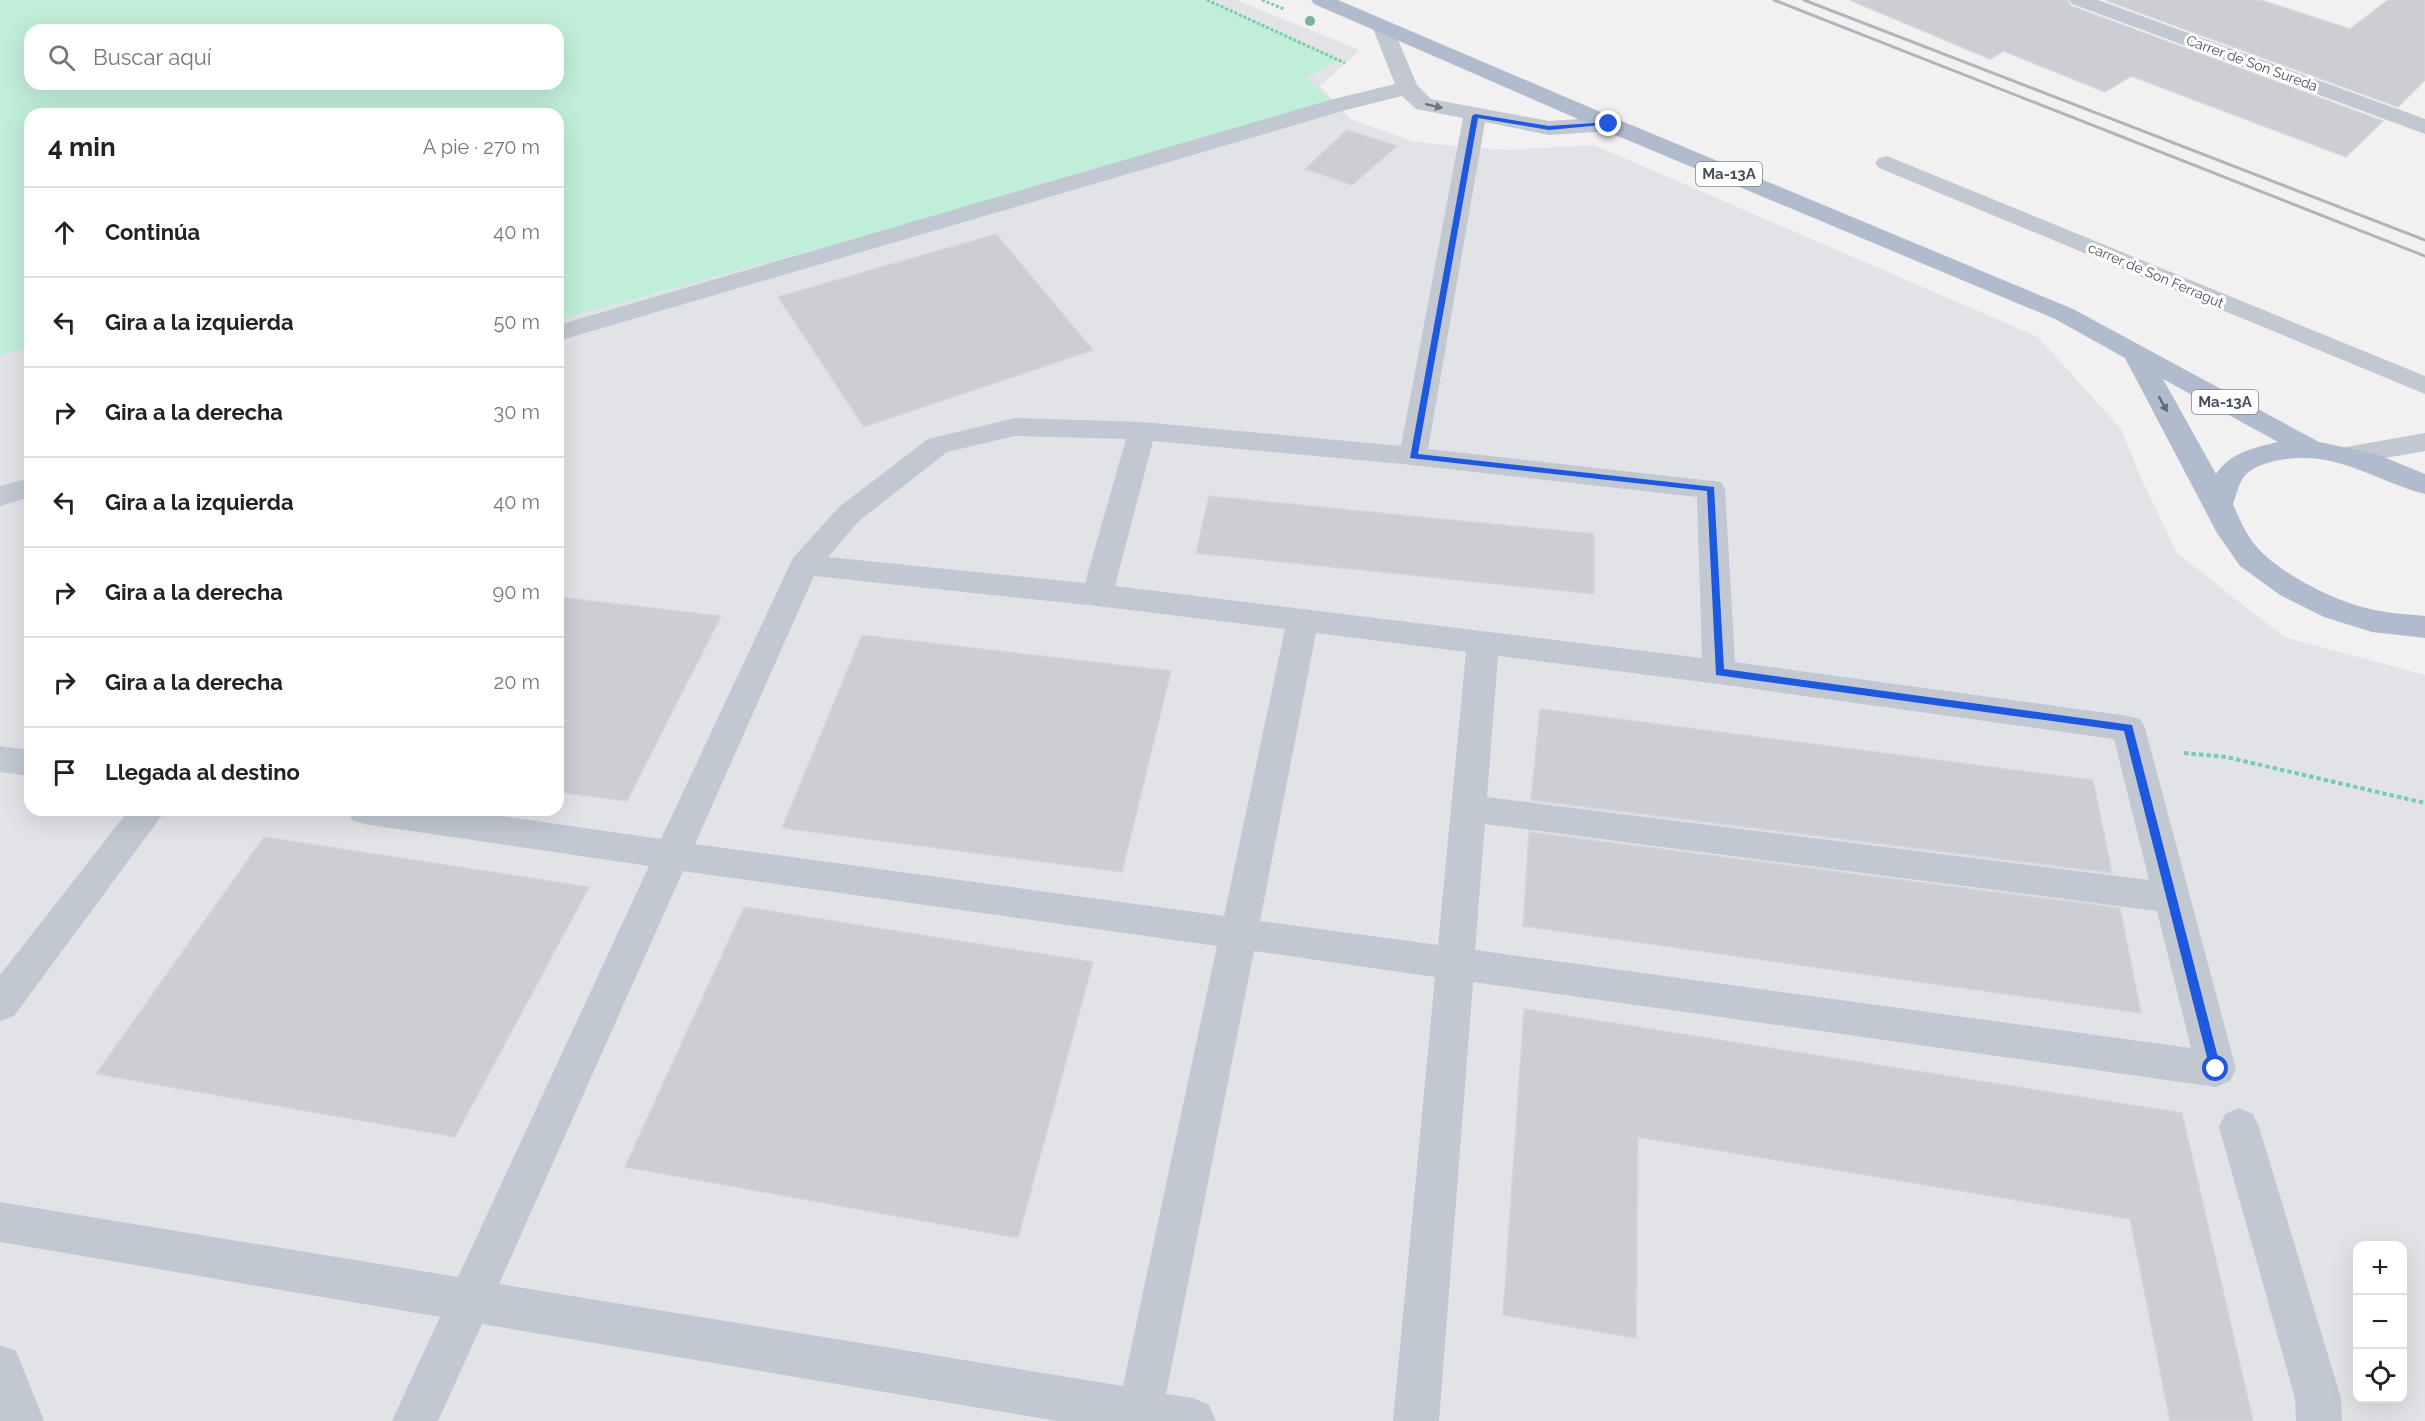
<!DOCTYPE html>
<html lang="es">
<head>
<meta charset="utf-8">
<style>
  body { margin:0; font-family:Raleway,sans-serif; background:#f2f2f2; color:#222 }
  .controls { position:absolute; right:18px; bottom:18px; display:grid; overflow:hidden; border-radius:12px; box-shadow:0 6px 24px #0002 }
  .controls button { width:54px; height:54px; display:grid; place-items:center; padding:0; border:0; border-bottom:2px solid #e0e0e0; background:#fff; color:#222; font:30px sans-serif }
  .stop { position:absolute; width:18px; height:18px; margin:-14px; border:4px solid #1e58de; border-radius:50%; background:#fff }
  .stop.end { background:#1e58de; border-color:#fff; box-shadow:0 2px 6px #0008 }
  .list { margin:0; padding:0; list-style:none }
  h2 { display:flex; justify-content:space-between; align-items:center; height:78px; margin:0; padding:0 24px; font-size:26px }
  h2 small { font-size:20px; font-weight:400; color:#767676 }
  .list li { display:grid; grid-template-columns:39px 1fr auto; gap:18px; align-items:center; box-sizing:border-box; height:90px; padding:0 24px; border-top:2px solid #e0e0e0 }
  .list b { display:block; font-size:22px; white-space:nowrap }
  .list em { font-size:20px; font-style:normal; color:#767676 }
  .icon { flex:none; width:33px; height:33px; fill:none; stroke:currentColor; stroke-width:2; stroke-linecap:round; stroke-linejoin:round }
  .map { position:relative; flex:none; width:2425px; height:1421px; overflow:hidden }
  .search { position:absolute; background:#fff; box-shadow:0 6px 24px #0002; left:24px; top:24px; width:540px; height:66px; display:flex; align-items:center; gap:15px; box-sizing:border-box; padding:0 21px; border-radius:18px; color:#767676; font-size:22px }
  .panel { position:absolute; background:#fff; box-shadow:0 6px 24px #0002; left:24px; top:108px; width:540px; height:708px; border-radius:18px }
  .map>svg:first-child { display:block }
  .airport { fill:#e2e3e7; fill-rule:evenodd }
  .green { fill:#c0eed8; fill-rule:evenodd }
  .building { fill:#cdced4; stroke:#d4d5db; stroke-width:1.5 }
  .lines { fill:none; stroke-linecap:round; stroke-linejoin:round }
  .path-far1 { stroke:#79cbae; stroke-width:3; stroke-dasharray:3 2; stroke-linecap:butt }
  .path { stroke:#79cbae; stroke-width:4; stroke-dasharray:4.5 3; stroke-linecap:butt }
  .minor { fill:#c1c8d1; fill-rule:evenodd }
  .major { fill:#b1bbce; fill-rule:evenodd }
  .rail { stroke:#b2b4ba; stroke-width:3 }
  .tree { fill:#7bb19d }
  .oneway { fill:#6c7480 }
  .oneway2 { fill:#626b79 }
  .route { fill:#1e58de }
  .labels { text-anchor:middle; stroke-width:6; stroke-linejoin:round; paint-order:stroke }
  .far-street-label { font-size:14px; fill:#48505d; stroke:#fff }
  .shield { fill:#fff; stroke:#7f848e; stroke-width:1.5 }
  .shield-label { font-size:15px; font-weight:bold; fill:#48505d }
</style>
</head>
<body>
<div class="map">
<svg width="2425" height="1421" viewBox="0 0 2425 1421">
  <rect width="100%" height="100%" fill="#f2f0f0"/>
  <!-- airport -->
  <path class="airport" d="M0,0H1236L1360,50L1320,86L1351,119L1411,141L1435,144L1504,150L1594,145L2038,337L2121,429L2142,480L2177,553L2284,637L2425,675V1421H0ZM30,30H558V84H30ZM30,114H558V810H30ZM2358,1246H2402V1398H2358Z"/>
  <!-- green -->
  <path class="green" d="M0,0H1206L1340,60L1305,78L1338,105L558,320V114H30V345L0,356ZM30,30H558V84H30Z"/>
  <!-- building -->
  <path class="building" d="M1850,0H2067L2071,6L2383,121L2346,157L2131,76L2105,92L2004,51L1990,59Z
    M2105,0H2260L2350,29L2388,0H2425V80L2398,107Z
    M1347,130L1397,146L1352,185L1305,169Z
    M996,234L1093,350L864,427L778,297Z
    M1209,496L1594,534V594L1196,553Z
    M558,597L721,616L627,801L558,792Z
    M862,635L1171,671L1122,872L782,828Z
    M1540,709L2093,780L2112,873L1531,800Z
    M1529,832L2120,908L2141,1013L1523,926Z
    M264,837L589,887L455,1137L96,1074Z
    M744,907L1093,962L1018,1238L625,1167Z
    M1524,1009L2182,1113L2253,1421H2170L2130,1219L1638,1137L1636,1338L1503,1315Z"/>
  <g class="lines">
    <!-- path-far1 -->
    <path class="path-far1" d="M1207,0L1345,63
      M1262,0L1284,9"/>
    <!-- path -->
    <path class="path" d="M2184,753L2226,757L2425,803"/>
    <!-- minor -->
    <path class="minor" d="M2069,0H2098L2425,119V134L2072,4Z
      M1382,20L1389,22L1392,26L1417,85L1431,99L1549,121L1609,117L1617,119L1620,124L1617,129L1609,131L1549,135L1485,122L1428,449L1721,482L1725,489L1735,662L2128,716L2140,719L2145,728L2236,1069L2230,1081L2216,1087L1473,982L1439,1421H1393L1435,977L1254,951L1166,1394L1193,1398L1209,1405L1216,1421H1057L482,1324L438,1421H392L440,1317L0,1242V1202L458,1277L649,866L364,824L352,820L347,810H459L661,839L793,558L839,507L928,439L1015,418L1142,422L1401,446L1463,118L1416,109L1402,96L1346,110L558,341V325L1330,100L1395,84L1372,26L1375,22ZM1015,436L1126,439L1085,583L828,557L859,521L947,452ZM1153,441L1413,465L1697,497L1702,658L1115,586ZM814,576L1097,606L1285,629L1224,916L695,844ZM1316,633L1466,652L1438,945L1260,921ZM1498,656L1719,684L2114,739L2149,880L1487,797ZM1485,824L2157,911L2191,1048L1475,950ZM683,871L1217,946L1123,1386L499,1284Z
      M1887,156L2425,376V394L1879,168L1875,163L1879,158Z
      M2425,433V451L2346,465L2336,462L2332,456L2336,450L2346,447Z
      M30,478V497L0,506V486Z
      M0,746L30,750V776L0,772Z
      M129,810H166L14,1016L0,1021V975Z
      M2239,1108L2253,1114L2259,1127L2341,1398L2342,1421H2296L2295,1398L2219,1127L2225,1114Z
      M0,1345L16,1351L44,1421H0Z"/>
    <!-- major -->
    <path class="major" d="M1311,0H1338L1617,119L2073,309L2319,442L2376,454L2425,474V494C2372,480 2335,448 2275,461C2263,464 2250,468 2243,478C2238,486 2236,496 2233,504C2238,516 2244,530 2252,541C2274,571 2330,599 2366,608C2385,613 2405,614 2425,616V638L2372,632L2324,617L2280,595L2240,566L2217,533L2125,358L2055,319L1601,129L1314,4ZM2163,379L2278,442C2253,448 2231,452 2216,474Z"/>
    <!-- rail -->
    <path class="rail" d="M1774,0L2425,256
      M1804,0L2425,240"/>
  </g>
  <!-- trees -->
  <circle class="tree" cx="1310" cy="21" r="5"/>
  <!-- one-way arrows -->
  <defs><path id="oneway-solid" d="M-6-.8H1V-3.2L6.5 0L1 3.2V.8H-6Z" transform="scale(1.5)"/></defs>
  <use class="oneway" href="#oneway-solid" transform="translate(1434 106) rotate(13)"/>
  <use class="oneway2" href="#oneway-solid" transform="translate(2163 404) rotate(61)"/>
  <!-- route -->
  <path class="route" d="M1475,114L1549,126L1609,122L1612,124L1549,130L1478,118L1418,454L1714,487L1724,669L2132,725L2221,1069L2220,1073L2216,1074L2210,1069L2124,731L1716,675L1707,491L1410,458L1472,116Z"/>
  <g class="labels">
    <!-- far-street labels -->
    <g class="far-street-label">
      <text transform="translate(2252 63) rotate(20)" y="5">Carrer de Son Sureda</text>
      <text transform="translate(2156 275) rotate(23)" y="5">carrer de Son Ferragut</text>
    </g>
    <!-- shield labels -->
    <g class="shield">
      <rect x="1696" y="162" width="66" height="24" rx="4.5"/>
      <rect x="2192" y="390" width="66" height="24" rx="4.5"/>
    </g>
    <g class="shield-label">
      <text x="1729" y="179">Ma-13A</text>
      <text x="2225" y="407">Ma-13A</text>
    </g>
  </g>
</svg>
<div class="controls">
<button>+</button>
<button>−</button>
<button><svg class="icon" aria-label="locate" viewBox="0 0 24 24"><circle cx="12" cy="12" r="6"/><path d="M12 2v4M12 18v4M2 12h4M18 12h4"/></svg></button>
</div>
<div class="stop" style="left:2216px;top:1069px"></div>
<div class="stop end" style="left:1609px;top:124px"></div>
<div class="search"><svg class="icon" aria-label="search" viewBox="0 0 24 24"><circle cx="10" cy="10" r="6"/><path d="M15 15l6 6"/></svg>Buscar aquí</div>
<section class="panel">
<h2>4 min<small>A pie · 270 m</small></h2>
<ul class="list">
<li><svg class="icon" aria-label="ahead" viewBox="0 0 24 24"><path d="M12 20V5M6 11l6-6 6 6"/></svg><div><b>Continúa</b></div><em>40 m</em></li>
<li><svg class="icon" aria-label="left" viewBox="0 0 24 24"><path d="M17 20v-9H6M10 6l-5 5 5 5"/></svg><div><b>Gira a la izquierda</b></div><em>50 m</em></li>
<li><svg class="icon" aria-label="right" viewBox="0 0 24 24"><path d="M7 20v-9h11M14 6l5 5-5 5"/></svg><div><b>Gira a la derecha</b></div><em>30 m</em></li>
<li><svg class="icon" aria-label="left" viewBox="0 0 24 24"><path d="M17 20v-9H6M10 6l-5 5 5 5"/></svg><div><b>Gira a la izquierda</b></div><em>40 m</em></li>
<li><svg class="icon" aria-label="right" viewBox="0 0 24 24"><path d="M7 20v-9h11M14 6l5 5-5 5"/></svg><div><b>Gira a la derecha</b></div><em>90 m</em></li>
<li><svg class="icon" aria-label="right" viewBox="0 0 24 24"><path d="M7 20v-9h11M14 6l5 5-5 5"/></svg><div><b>Gira a la derecha</b></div><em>20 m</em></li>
<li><svg class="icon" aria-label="arrive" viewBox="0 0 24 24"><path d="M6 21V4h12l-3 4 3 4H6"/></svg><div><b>Llegada al destino</b></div></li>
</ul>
</section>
</div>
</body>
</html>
